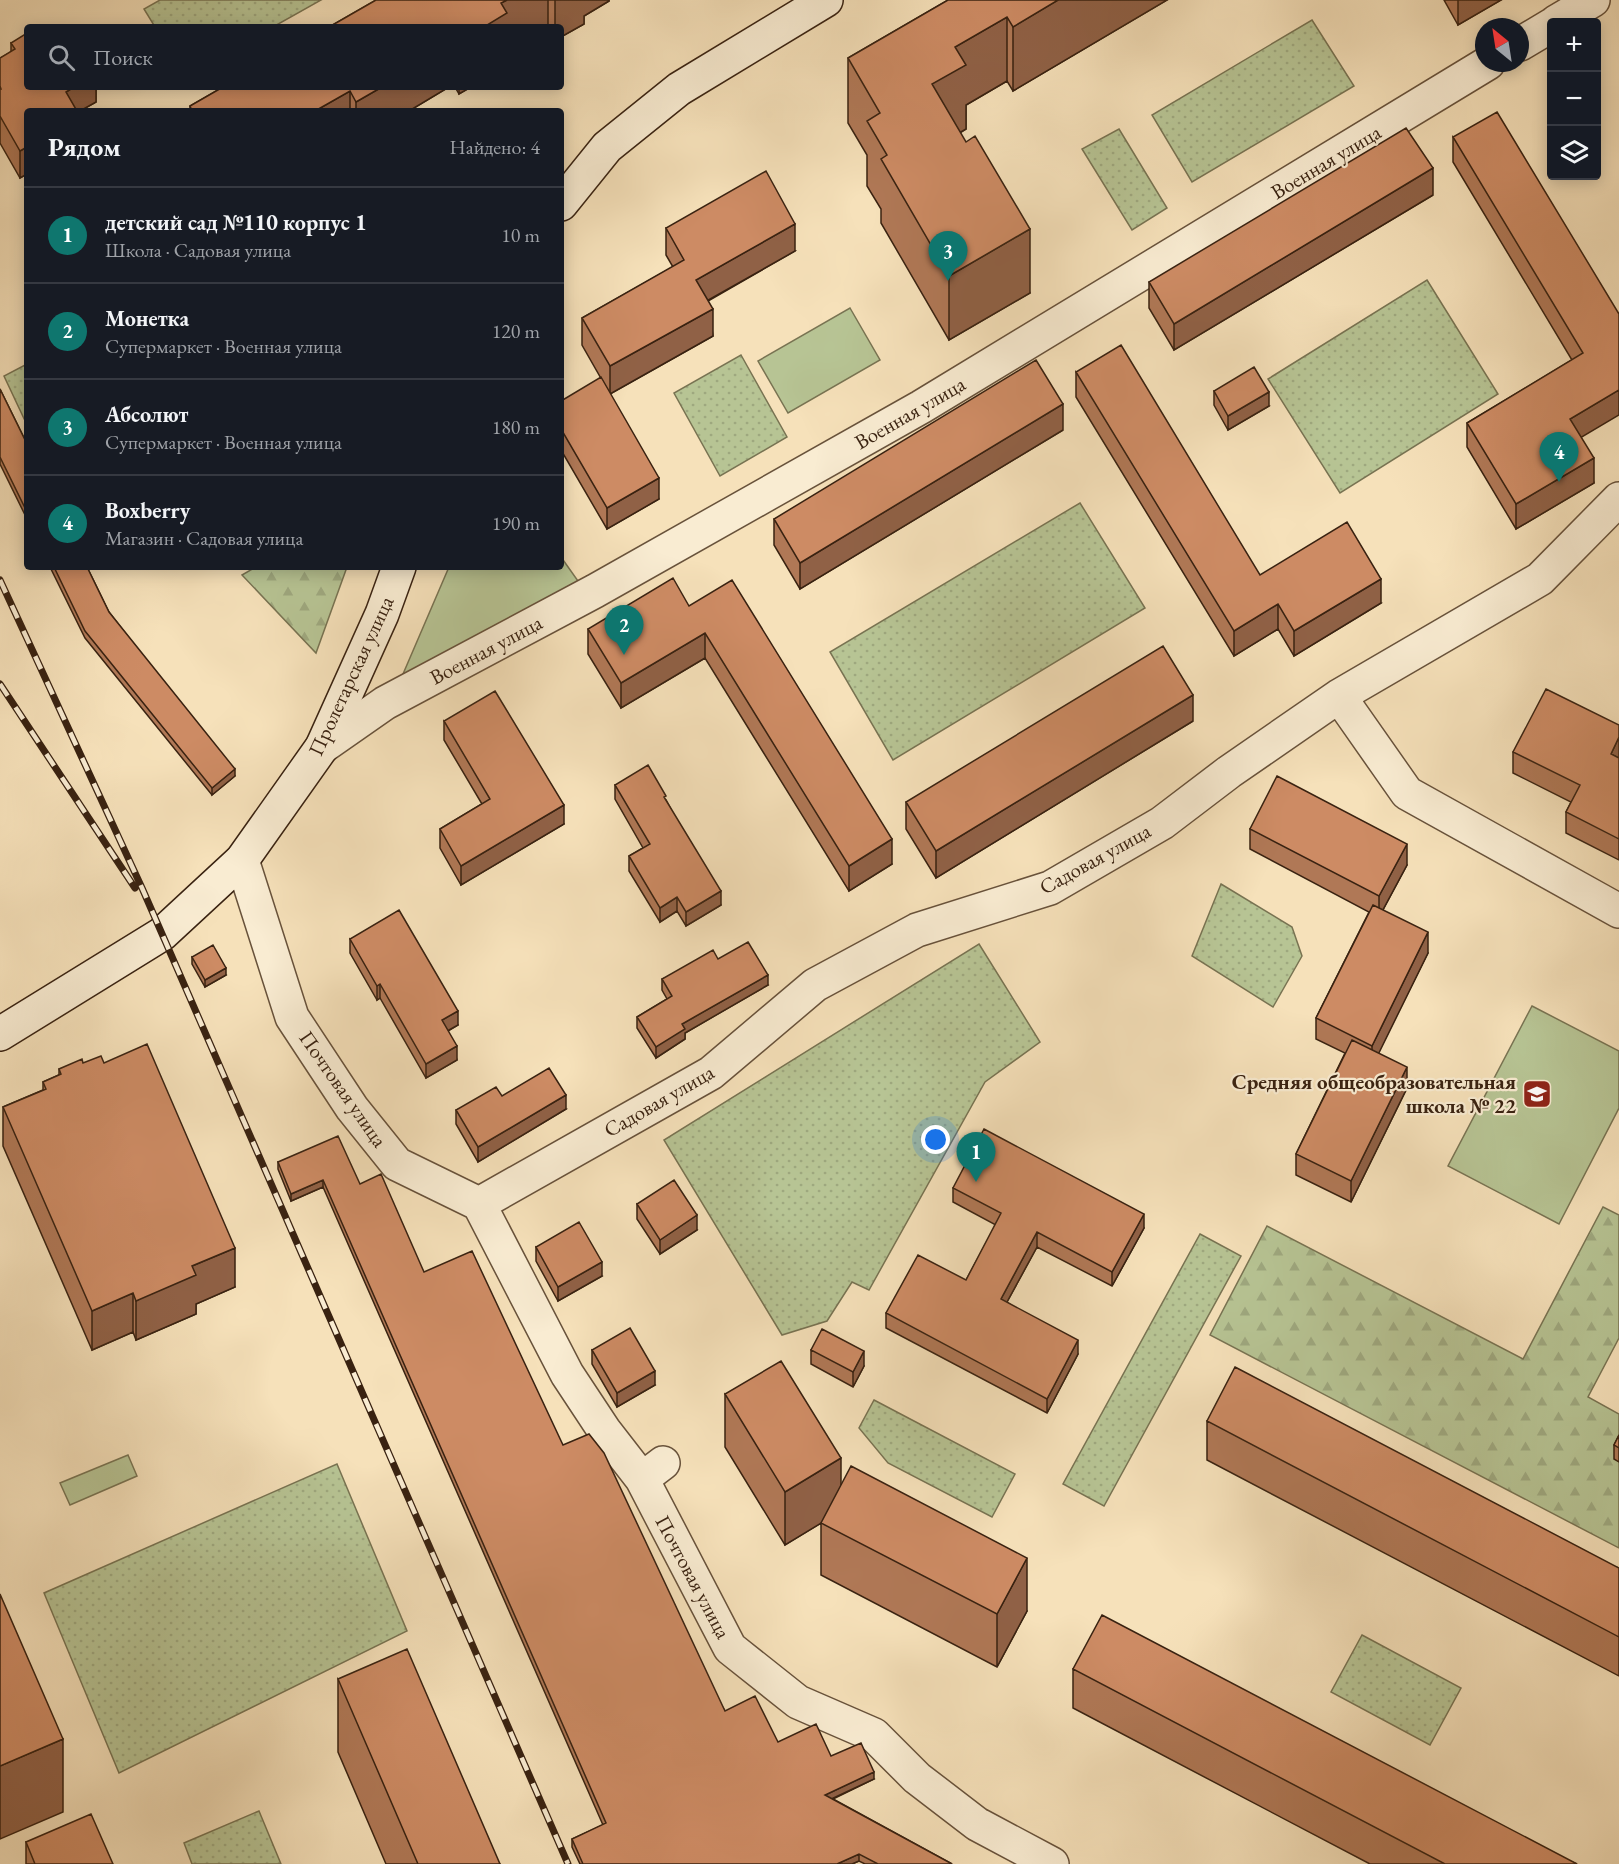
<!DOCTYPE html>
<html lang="ru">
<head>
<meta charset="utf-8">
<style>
  body { margin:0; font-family:"EB Garamond",serif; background:#20242c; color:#f1f3f6 }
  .controls { position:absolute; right:18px; top:18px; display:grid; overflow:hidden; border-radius:6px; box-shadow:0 3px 15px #0003 }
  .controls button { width:54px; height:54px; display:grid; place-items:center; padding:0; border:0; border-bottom:2px solid #363941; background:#171b24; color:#f1f3f6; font:30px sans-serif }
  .compass { position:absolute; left:1475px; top:18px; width:54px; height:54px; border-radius:50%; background:#171b24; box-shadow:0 3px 15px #0003; rotate:330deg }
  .you { position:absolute; left:936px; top:1140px; width:21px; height:21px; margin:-15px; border:4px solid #fff; border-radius:50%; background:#1a73e8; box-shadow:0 0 0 9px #1a73e833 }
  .badge { display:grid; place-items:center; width:39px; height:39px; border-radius:50%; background:#0f766e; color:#fff; font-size:20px; font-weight:700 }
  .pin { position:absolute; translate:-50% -50px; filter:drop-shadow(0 2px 3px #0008) }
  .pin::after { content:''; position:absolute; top:32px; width:21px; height:18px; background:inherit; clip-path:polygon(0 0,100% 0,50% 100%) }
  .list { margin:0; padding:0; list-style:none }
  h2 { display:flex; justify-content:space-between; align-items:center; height:78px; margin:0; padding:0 24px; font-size:26px }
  h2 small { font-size:20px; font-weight:400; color:#9ea1a6 }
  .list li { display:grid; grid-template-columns:39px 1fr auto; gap:18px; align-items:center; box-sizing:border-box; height:96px; padding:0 24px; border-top:2px solid #363941 }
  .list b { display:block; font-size:22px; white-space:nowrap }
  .list p { margin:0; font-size:20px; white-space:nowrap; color:#9ea1a6 }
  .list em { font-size:20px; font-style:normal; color:#9ea1a6 }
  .icon { flex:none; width:33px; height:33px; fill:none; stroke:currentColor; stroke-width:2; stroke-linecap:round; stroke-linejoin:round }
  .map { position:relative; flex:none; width:1619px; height:1864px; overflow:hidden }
  .search { position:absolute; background:#171b24; box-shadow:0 3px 15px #0003; left:24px; top:24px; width:540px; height:66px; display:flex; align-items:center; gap:15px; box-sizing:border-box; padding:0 21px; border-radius:6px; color:#9ea1a6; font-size:22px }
  .panel { position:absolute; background:#171b24; box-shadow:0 3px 15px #0003; left:24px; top:108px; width:540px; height:462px; border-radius:6px }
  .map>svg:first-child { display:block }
  .grass { fill:#b7c494; stroke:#787352; stroke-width:1.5 }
  .forest { fill:url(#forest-firs); stroke:#787352; stroke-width:1.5 }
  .park { fill:url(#park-dots); stroke:#787352; stroke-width:1.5 }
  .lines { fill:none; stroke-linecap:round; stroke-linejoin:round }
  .street-casing { stroke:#68523b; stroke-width:36 }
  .secondary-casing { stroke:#392211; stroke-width:36 }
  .street { stroke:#f9ecd2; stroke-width:33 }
  .secondary { stroke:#f9ecd2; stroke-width:33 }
  .rail-casing { stroke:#392211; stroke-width:7 }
  .rail { stroke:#f9ecd2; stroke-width:4.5; stroke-dasharray:14; stroke-linecap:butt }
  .wall { fill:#b07856; stroke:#392211; stroke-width:1.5 }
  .shaded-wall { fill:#906146; stroke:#392211; stroke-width:1.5 }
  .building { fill:#cd8b64; stroke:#392211; stroke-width:1.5 }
  .labels { text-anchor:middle; stroke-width:4.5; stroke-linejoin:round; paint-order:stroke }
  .street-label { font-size:21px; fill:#392211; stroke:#f9ecd2 }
  .poi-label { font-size:21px; font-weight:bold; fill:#392211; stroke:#f9ecd2; text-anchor:end }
</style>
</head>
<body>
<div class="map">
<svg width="1619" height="1864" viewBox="0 0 1619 1864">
  <defs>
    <pattern id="forest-firs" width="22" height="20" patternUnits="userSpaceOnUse" patternTransform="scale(1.5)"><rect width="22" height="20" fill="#b7c494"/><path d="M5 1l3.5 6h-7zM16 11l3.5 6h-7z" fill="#9ea87f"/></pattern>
    <pattern id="park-dots" width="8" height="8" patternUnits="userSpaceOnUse" patternTransform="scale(1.5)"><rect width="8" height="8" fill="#b7c494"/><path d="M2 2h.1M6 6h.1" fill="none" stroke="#9ea87f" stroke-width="1.8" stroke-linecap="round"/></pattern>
  </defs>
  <rect width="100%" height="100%" fill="#f6e1ba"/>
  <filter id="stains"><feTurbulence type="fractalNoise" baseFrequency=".00333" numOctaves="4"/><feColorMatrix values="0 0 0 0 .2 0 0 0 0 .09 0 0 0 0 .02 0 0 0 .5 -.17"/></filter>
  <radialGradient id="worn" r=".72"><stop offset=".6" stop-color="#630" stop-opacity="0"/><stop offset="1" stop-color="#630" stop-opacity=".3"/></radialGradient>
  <!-- grass -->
  <path class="grass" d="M850,308L880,360L788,413L758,361Z
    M561,557L578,581L400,681L449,567H561Z
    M1532,1006L1619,1051V1108L1559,1224L1448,1166Z
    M128,1455L137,1476L70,1505L60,1483Z"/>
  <!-- forest -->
  <path class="forest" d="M256,567H347L316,653L242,575Z
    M1603,1207L1619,1215V1338L1588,1397L1619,1414V1548L1210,1335L1267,1226L1523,1359Z"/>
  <!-- park -->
  <path class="park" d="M160,0H321L273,27H155L144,9Z
    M1312,20L1354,86L1192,182L1152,115Z
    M1119,129L1167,208L1132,230L1082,149Z
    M1427,280L1498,394L1340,493L1268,379Z
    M741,355L787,437L720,476L674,393Z
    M27,364V425L4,376Z
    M1080,503L1145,608L893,760L830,652Z
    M1221,884L1292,927L1302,956L1273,1007L1192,956Z
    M979,944L1040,1042L985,1082L869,1290L852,1282L827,1321L782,1335L664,1140Z
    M1200,1234L1241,1256L1104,1506L1063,1484Z
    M874,1400L1015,1474L992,1517L888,1463L859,1428Z
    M337,1464L407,1631L119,1773L44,1593Z
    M1362,1635L1461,1688L1430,1745L1331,1692Z
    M259,1811L281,1864H192L184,1843Z"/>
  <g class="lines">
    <!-- street casing -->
    <g class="street-casing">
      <path id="street" d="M1556,22L1593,0
        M1520,44L1552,25
        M1339,696L1407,793L1619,911
        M322,747L385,703L595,591L921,407L1488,63
        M242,860L292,1017L352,1108L397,1164L479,1204L567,1374L604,1430L642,1479
        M479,1204L711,1073L815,985L917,930L1050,888L1162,823L1229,772L1339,696L1540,579L1619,499
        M663,1463L642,1479L730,1648L798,1702L874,1735L917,1778L977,1824L1052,1864"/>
    </g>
    <!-- secondary casing -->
    <g class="secondary-casing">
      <path id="secondary" d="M561,204L607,147L679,89L826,0
        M0,1034L162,934L242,860L322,747L382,614L399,567"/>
    </g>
    <!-- street -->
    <use href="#street" class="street"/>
    <!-- secondary -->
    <use href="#secondary" class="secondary"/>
    <!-- rail casing -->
    <g class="rail-casing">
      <path id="rail" d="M0,580L142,888L568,1864
        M0,684L135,888"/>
    </g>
    <!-- rail -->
    <use href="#rail" class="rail"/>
  </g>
  <!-- wall -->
  <path class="wall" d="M376,0H609V1L584,16V24L561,37V27H329Z
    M948,0H1167L1013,91L1007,81L966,105V129L960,133L1030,293L949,340L881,223V209L867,186V155L848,123V58Z
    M1444,0H1501L1458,25Z
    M11,43L96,87V102L80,111H27V174L20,178L0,143V58L11,52Z
    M223,87H449L409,111H190V106Z
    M455,87H471L459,94Z
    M1453,137L1619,314L1581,437L1594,483L1516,529L1467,447V423L1572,360L1453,162Z
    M1433,195L1174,350L1149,308V282Z
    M666,228L795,251L708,301L713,336L610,394L659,499L607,529L561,450V401L607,389L582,345V318L673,267L666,255Z
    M1076,372L1260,575L1381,603L1294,656L1278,629L1234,656L1076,397Z
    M0,389L27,444V519L0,464Z
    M1214,391L1269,406L1228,430L1214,405Z
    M1063,430L800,589L774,545V519Z
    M50,567H87L109,612L235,776L212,795L85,638Z
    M689,606L892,864L849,891L705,658L621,708L588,654V629Z
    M444,721L564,824L461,885L440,848V829L482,804L444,740Z
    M1193,721L936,878L906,829V802Z
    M1619,725V860L1566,833V812L1571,802L1513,773V752Z
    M615,785L666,800L721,905L686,926L677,911L660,922L629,871V856L643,848L615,799Z
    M1250,829L1407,865L1383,910L1428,953L1378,1053L1407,1088L1351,1202L1296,1175V1154L1345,1053L1316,1039V1018L1369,912L1250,849Z
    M350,939L458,1025L448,1031L457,1060L426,1078L380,998L377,1000L350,953Z
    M192,957L226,975L205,987L192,964Z
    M718,959L768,985L685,1033V1039L656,1058L637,1028V1017L667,999L662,990V979Z
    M83,1063H104L235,1287L196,1304V1314L136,1340L133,1332L92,1350L3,1146V1107L43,1090V1082L59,1075V1069Z
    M502,1096L566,1109L478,1162L456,1124V1110Z
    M278,1162L360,1184L424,1272L563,1445L725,1711L778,1742L831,1756L874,1779L833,1799L952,1864H865L859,1861L852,1864H580L572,1847V1839L603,1825L323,1187L291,1201L278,1169Z
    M953,1188L1144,1228L1112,1286L1037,1247L1007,1302L1078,1354L1047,1413L886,1328V1313L966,1280L996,1225L953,1202Z
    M637,1204L697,1230L660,1254L637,1219Z
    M536,1247L602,1276L558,1301L536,1261Z
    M592,1350L655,1385L617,1407L592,1364Z
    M811,1350L864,1366L853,1387L811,1364Z
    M725,1394L841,1485L1027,1611L997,1667L821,1575V1523L785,1545L725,1447Z
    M1207,1421L1619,1568V1676L1207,1460Z
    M1619,1435V1462L1614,1459V1445Z
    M1073,1669L1577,1864H1370L1073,1708Z
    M338,1679L500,1864H386L338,1752Z
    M26,1842L113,1864H26Z"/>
  <!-- shaded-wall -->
  <path class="shaded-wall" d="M507,0H548V27H484L501,3Z
    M555,0H609V1L584,16V24L561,37V27H555Z
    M1058,0H1167L1013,91V27Z
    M1458,0H1501L1458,25Z
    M1007,17V81L966,105V129L932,149V84L955,47Z
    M74,87H96V102L80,111H66V92Z
    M382,87H449L409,111H356V102Z
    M459,87H471L459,94Z
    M350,91V111H315Z
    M27,147V174L20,178V151Z
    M1433,168V195L1174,350V324Z
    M795,224V251L696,307V280Z
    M1030,229V293L949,340V276Z
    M713,309V336L610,394V366Z
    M1619,390V415L1570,444V419Z
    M1269,392V406L1228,430V416Z
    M1063,404V430L800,589V563Z
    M1594,458V483L1516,529V504Z
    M659,478V499L607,529V508Z
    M1381,579V603L1294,656V631Z
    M1278,604V629L1234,656V631Z
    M705,633V658L621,708V683Z
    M1193,695V721L936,878V851Z
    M1619,737V758L1611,754Z
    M235,769V776L212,795V788Z
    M564,805V824L461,885V866Z
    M892,839V864L849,891V866Z
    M1407,844V865L1379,917V896Z
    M721,891V905L686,926V912Z
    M677,897V911L660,922V908Z
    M1428,932V953L1372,1067V1046Z
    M226,968V975L205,987V980Z
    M768,975V985L685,1033V1039L656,1058V1047L682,1024Z
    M380,984V998L377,1000V986Z
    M458,1011V1025L442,1034V1020Z
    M457,1046V1060L426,1078V1064Z
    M1407,1067V1088L1351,1202V1181Z
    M566,1095V1109L478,1162V1147Z
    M323,1180V1187L291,1201V1194Z
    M1144,1214V1228L1112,1286V1272Z
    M697,1215V1230L660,1254V1240Z
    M1037,1232V1247L1001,1313V1299Z
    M235,1248V1287L196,1304V1314L136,1340V1301L192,1266Z
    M602,1262V1276L558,1301V1287Z
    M133,1293V1332L92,1350V1311Z
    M1078,1340V1354L1047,1413V1399Z
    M864,1351V1366L853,1387V1372Z
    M655,1371V1385L617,1407V1393Z
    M841,1458V1511L785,1545V1492Z
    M1027,1558V1611L997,1667V1614Z
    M63,1739V1812L0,1839V1766Z
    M874,1772V1779L825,1802V1795Z
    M859,1854V1861L852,1864H837Z"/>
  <!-- building -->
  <path class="building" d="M376,0H507L501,3L507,13L484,27H329Z
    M948,0H1058L1013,27L1007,17L955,47L966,65L932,84L966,142L975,136L1030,229L949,276L881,159L887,155L867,121L880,113L848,58Z
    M27,33V87H74L66,92L77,111H27V147L20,151L0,116V89H1L0,86V58L15,49L11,43Z
    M223,87H382L356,102L350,91L315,111H192L190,106Z
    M1497,112L1619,314V390L1570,419L1594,458L1516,504L1467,423L1583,353L1453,137Z
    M1406,128L1433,168L1174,324L1149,282Z
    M766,171L795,224L696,280L713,309L610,366L582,318L684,260L666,228Z
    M1121,345L1260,575L1347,522L1381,579L1294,631L1278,604L1234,631L1076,372Z
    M1036,360L1063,404L800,563L774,519Z
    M1254,367L1269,392L1228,416L1214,391Z
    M601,377L659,478L607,508L561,429V401Z
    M0,389L27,444V512L0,457Z
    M54,567H87L109,612L235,769L212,788L85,631Z
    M673,578L689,606L732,580L892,839L849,866L705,633L621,683L588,629Z
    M1163,646L1193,695L936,851L906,802Z
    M1546,689L1619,725V737L1611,754L1619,758V839L1566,812L1580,785L1513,752Z
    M495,691L564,805L461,866L440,829L490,799L444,721Z
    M648,765L666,796L664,797L721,891L686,912L677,897L660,908L629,856L650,844L615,785Z
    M1277,776L1407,844L1379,896L1250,829Z
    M1373,905L1428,932L1372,1046L1316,1018Z
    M399,910L458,1011L442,1020L457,1046L426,1064L380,984L377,986L350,939Z
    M748,942L768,975L682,1024L685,1029L656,1047L637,1017L672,996L662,979L713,950L718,959Z
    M213,945L226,968L205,980L192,957Z
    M1352,1040L1407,1067L1351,1181L1296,1154Z
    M147,1044L235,1248L192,1266L196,1275L136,1301L133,1293L92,1311L3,1107L46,1089L43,1082L61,1074L59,1069L82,1059L83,1063L101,1056L104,1063Z
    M549,1068L566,1095L478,1147L456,1110L496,1087L502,1096Z
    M984,1129L1144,1214L1112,1272L1037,1232L1001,1299L1078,1340L1047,1399L886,1313L918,1255L966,1280L1001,1213L953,1188Z
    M338,1136L360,1184L381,1174L424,1272L472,1251L563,1445L589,1434L604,1453L725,1711L755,1696L778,1742L816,1724L831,1756L861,1743L874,1772L825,1795L952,1864H878L859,1854L837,1864H583L572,1839L606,1823L323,1180L291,1194L278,1162Z
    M674,1180L697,1215L660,1240L637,1204Z
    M579,1222L602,1262L558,1287L536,1247Z
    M630,1328L655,1371L617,1393L592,1350Z
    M822,1329L864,1351L853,1372L811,1350Z
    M781,1361L841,1458L785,1492L725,1394Z
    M1235,1367L1619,1568V1637L1207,1421Z
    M1619,1435V1448L1614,1445Z
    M851,1466L1027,1558L997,1614L821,1523Z
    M0,1594L63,1739L0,1766Z
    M1102,1615L1577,1864H1445L1073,1669Z
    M407,1649L500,1864H418L338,1679Z
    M91,1814L113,1864H35L26,1842Z"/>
  <!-- icons -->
  <defs>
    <g id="school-square" transform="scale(1.5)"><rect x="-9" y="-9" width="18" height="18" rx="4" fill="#8f2418" stroke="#f9ecd2"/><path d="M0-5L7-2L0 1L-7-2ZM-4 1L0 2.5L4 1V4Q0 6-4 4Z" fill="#fff"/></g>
  </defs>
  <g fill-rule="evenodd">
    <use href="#school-square" x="1537" y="1094"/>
  </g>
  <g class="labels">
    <!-- street labels -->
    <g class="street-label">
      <text transform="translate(1326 162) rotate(-31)" y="7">Военная улица</text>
      <text transform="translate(910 413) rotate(-30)" y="7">Военная улица</text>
      <text transform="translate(486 650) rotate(-28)" y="7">Военная улица</text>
      <text transform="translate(351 676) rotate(-65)" y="7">Пролетарская улица</text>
      <text transform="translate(1095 859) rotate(-29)" y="7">Садовая улица</text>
      <text transform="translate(343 1089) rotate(55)" y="7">Почтовая улица</text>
      <text transform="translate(659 1101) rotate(-30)" y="7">Садовая улица</text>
      <text transform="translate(693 1577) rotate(62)" y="7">Почтовая улица</text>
    </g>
    <!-- poi labels -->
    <g class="poi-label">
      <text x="1516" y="1089">Средняя общеобразовательная<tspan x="1516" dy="24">школа № 22</tspan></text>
    </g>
  </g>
  <rect width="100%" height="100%" filter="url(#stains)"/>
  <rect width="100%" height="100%" fill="url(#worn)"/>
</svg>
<div class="controls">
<button>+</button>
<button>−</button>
<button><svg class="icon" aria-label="layers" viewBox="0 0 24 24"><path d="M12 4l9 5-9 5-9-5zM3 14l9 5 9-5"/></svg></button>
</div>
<svg class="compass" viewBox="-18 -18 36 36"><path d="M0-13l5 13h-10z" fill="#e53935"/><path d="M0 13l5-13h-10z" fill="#9ea1a6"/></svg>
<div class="you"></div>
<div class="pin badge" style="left:976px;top:1182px">1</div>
<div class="pin badge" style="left:624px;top:655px">2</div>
<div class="pin badge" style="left:948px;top:281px">3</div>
<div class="pin badge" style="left:1559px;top:482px">4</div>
<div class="search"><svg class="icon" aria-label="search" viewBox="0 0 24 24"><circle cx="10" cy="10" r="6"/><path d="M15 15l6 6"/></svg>Поиск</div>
<section class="panel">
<h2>Рядом<small>Найдено: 4</small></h2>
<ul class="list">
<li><span class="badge">1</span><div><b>детский сад №110 корпус 1</b><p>Школа · Садовая улица</p></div><em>10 m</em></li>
<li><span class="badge">2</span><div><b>Монетка</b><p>Супермаркет · Военная улица</p></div><em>120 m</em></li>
<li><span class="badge">3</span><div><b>Абсолют</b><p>Супермаркет · Военная улица</p></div><em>180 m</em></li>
<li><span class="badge">4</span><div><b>Boxberry</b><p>Магазин · Садовая улица</p></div><em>190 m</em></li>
</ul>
</section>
</div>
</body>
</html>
